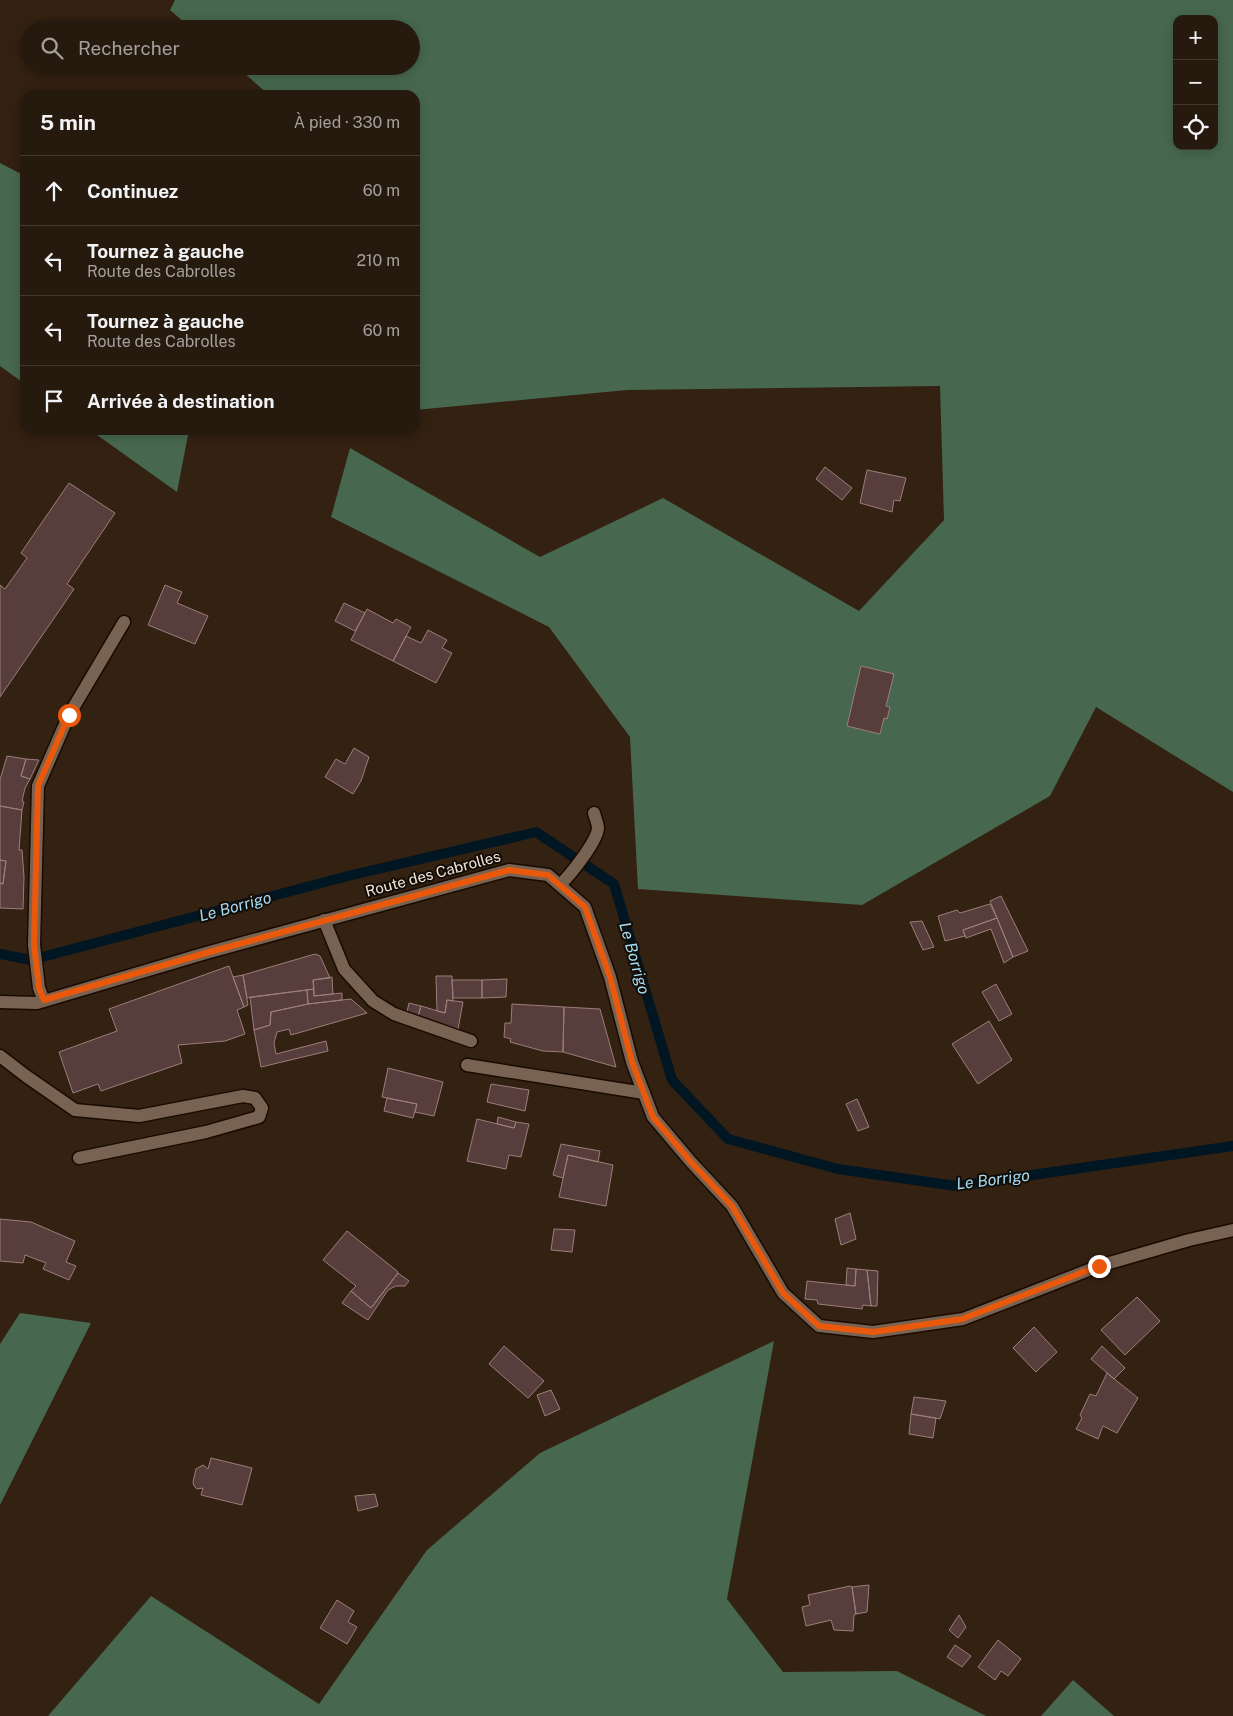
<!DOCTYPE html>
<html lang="fr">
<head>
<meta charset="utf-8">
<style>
  body { margin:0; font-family:"Public Sans",sans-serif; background:#32261b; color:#f1f3f6 }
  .controls { position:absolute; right:15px; top:15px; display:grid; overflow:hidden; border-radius:10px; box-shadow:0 2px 12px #0003 }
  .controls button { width:45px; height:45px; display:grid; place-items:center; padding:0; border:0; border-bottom:1px solid #42382e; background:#26190d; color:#f1f3f6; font:25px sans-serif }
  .stop { position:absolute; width:15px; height:15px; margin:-11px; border:4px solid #ea580c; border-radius:50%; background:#fff }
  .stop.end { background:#ea580c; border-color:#fff; box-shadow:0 1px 5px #0008 }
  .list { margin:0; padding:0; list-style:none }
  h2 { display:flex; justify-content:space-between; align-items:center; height:65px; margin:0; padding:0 20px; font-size:21px }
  h2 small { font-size:16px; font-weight:400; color:#a4a09d }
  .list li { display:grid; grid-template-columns:32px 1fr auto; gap:15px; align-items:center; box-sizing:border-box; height:70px; padding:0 20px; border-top:1px solid #42382e }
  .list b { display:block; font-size:19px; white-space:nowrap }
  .list p { margin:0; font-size:16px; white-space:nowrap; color:#a4a09d }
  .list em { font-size:16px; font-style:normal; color:#a4a09d }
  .icon { flex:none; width:28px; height:28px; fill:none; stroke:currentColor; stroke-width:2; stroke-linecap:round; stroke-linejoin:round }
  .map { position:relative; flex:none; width:1233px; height:1716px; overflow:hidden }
  .search { position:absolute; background:#26190d; box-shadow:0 2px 12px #0003; left:20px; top:20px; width:400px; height:55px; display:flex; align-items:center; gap:12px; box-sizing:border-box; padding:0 18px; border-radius:28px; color:#a4a09d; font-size:19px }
  .panel { position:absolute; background:#26190d; box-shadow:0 2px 12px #0003; left:20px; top:90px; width:400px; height:345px; border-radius:15px }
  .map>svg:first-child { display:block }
  .forest { fill:#47684f; fill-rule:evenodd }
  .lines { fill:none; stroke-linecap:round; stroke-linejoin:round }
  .stream { stroke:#001623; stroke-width:10 }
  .building { fill:#573d3b; stroke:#9c7e7b }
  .lane-casing { stroke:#1a0a00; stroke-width:15 }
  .street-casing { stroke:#1a0a00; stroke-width:15 }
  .lane { stroke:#786352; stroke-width:12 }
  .street { stroke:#786352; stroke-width:12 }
  .route { stroke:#ea580c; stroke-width:6 }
  .labels { text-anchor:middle; stroke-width:4; stroke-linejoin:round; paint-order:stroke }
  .street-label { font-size:15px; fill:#f1e5db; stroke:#140d06 }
  .water-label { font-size:16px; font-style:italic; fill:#a4dbf7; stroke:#140d06 }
</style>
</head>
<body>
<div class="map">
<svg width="1233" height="1716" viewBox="0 0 1233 1716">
  <rect width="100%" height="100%" fill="#332111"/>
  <!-- forest -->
  <path class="forest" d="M175,0H1233V792L1096,707L1050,796L862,905L638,889L630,737L549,627L331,517L350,448L540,557L663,498L859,611L944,520L940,386L627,390L415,410V95H269L236,66H411V29H192L170,10ZM1177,19H1214V146H1177Z
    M0,163L25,176V384L0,366Z
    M90,430H189L177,492Z
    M20,1313L91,1323L0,1505V1344Z
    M774,1341L727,1599L783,1672L897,1671L986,1716H48L151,1596L319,1704L427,1550L540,1453Z
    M1073,1680L1114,1716H1041Z"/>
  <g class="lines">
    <!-- stream -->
    <path class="stream" d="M0,954L31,960L348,876L536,832L614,884L672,1080L728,1139L838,1169L956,1186L1233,1146"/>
  </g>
  <!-- building -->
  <path class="building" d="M825,467L852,488L842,500L816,479Z
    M867,470L906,478L900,501L894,500L892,512L860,503Z
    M69,483L115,513L67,584L74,589L0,697V585L5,589L27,558L21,553Z
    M165,585L182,592L177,603L208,616L195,644L148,625Z
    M344,603L365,613L355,631L335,621Z
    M367,609L393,623L396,619L411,627L393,661L351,640Z
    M428,630L447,640L442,648L452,653L436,683L393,661L406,636L421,643Z
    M861,666L894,674L886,706L890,707L887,719L884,718L880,734L847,726Z
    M354,748L369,757L361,781L353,794L325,777L336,759L345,764Z
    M7,756L26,759L21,776L30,779L25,788L22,801L24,802L22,810L0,806V780Z
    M26,759L39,760L30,779L21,776Z
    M0,806L22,810L19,850H22L24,877L23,909L0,908V883L3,884L6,861L0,860Z
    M0,860L6,861L3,884L0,883Z
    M1001,896L1028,951L1013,957L990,901Z
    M990,904L997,918L963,930L965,936L945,941L938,916L957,910L960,913Z
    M997,918L1013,957L1004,963L991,929L966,938L963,930Z
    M922,921L934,947L923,950L910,922Z
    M315,954L320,956L330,978L313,980L314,989L247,998L243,975Z
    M229,966L244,1007L237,1010L245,1034L225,1041L178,1045L182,1063L101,1091L98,1084L73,1093L59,1052L117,1031L109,1009Z
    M243,975L248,1005L244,1007L233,977Z
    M436,976H452L453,1001L447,1000L445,1013L437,1011Z
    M332,977L333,994L314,996L313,980Z
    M507,979L506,997L482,998V980Z
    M452,980H482V998H453Z
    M996,984L1012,1014L999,1021L982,992Z
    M314,989V996L342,993V1000L308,1004L307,990Z
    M307,990L308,1004L271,1012L270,1025L254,1030L250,997Z
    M351,999L367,1013L291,1035L289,1029L277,1032L274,1043L276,1054L326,1041L328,1051L261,1067L254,1030L270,1025L271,1012L308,1004Z
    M447,1000L463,1002L458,1029L418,1016L421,1006L445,1013Z
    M409,1003L421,1006L418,1016L407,1012Z
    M512,1004L564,1007L563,1052L543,1051L510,1042L511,1039L504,1037L505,1023H511Z
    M564,1007L600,1009L616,1067L563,1052Z
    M989,1021L1012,1060L978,1084L952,1044Z
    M388,1068L443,1082L434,1116L415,1112L417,1104L382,1097Z
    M491,1084L529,1090L525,1111L487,1102Z
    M387,1098L417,1104L413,1118L384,1111Z
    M857,1099L869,1127L858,1131L846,1104Z
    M498,1117L516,1122L514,1128L497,1124Z
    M477,1119L514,1128L516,1122L529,1124L521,1157L509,1155L506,1169L467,1161Z
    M561,1144L600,1151L598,1162L568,1155L563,1178L553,1175Z
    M568,1155L613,1165L606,1206L559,1197Z
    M850,1213L856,1239L841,1245L835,1219Z
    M0,1219L31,1222L75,1241L66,1262L76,1266L69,1280L43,1269L46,1263L25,1255L23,1263L0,1261Z
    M554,1229L575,1230L572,1252L551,1250Z
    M347,1231L397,1271L398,1273L371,1308L351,1291L356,1286L323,1260Z
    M847,1268L856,1269L855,1286L846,1285Z
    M856,1269L867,1270L871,1306L863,1305L862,1309L818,1304L817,1300L805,1299L807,1281L855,1286Z
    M867,1270L878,1271L877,1306H871Z
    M398,1273L409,1281L405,1286H396L388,1290L368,1320L342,1303L351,1291L371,1308Z
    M1137,1297L1160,1321L1125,1355L1101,1330Z
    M1034,1327L1057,1352L1036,1372L1013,1348Z
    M504,1346L544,1381L528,1398L489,1364Z
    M1102,1346L1125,1368L1114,1379L1091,1359Z
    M1107,1373L1138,1398L1117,1433L1103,1426L1098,1439L1076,1429L1082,1418L1080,1415L1090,1394L1096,1396Z
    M551,1390L560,1409L545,1416L537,1395Z
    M914,1397L946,1401L940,1419L911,1414Z
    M911,1414L936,1418L933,1438L909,1434Z
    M211,1458L252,1468L242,1505L201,1495L203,1488L197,1489L194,1486L193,1482L196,1469L203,1465L208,1469Z
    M375,1494L378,1506L358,1511L355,1496Z
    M869,1585L867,1612L856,1614L852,1587Z
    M850,1586L852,1587L856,1614L854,1615L853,1631L834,1630L831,1620L806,1626L802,1607L810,1605L808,1595Z
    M337,1600L354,1611L348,1622L357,1627L347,1644L320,1628Z
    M959,1615L966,1627L958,1638L949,1630Z
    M998,1640L1021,1659L1008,1676L1001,1671L995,1680L978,1667Z
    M955,1645L971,1656L962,1667L947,1657Z"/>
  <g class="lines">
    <!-- lane casing -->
    <g class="lane-casing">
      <path id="lane" d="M560,885C570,875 597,842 598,828C598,824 595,817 594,813
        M324,920L344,969L373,1001L394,1014L471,1041
        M44,1001L39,988L34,945L38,786L69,715L124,622
        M0,1056L26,1076L75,1110L139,1116L243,1096L255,1098L262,1108L259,1117L206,1132L79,1158
        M467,1065L644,1093"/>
    </g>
    <!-- street casing -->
    <g class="street-casing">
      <path id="street" d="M0,1002L37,1003L206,953L509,870L548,875L585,907L610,977L632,1062L653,1117L691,1162L732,1206L783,1293L819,1326L873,1332L963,1319L1099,1266L1189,1240L1233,1230"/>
    </g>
    <!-- lane -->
    <use href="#lane" class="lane"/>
    <!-- street -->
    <use href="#street" class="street"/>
  </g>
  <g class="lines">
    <!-- route -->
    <path class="route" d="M69,715L38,786L34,945L39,988L44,1000L206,953L509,870L548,875L585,907L610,977L632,1062L653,1117L691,1162L732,1206L783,1293L819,1326L873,1332L962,1319L1099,1266"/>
  </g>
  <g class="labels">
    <!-- street labels -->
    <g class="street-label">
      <text transform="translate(433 874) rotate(-15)" y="5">Route des Cabrolles</text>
    </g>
    <!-- water labels -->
    <g class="water-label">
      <text transform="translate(235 906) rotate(-15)" y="6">Le Borrigo</text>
      <text transform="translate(635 958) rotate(74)" y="6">Le Borrigo</text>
      <text transform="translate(993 1179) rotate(-7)" y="6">Le Borrigo</text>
    </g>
  </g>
</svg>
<div class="controls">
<button>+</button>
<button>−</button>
<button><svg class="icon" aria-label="locate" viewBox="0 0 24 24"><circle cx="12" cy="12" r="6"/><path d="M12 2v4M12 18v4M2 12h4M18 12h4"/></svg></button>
</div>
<div class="stop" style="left:69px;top:715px"></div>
<div class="stop end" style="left:1099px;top:1266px"></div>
<div class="search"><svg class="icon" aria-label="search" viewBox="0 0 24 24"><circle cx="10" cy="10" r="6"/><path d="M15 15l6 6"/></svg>Rechercher</div>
<section class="panel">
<h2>5 min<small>À pied · 330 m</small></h2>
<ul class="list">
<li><svg class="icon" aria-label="ahead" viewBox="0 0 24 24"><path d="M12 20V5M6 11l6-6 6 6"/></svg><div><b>Continuez</b></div><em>60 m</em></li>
<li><svg class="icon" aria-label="left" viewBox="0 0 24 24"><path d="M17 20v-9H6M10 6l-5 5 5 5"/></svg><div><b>Tournez à gauche</b><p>Route des Cabrolles</p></div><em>210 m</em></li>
<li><svg class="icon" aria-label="left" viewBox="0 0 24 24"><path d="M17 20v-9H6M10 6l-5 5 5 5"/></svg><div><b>Tournez à gauche</b><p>Route des Cabrolles</p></div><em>60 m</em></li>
<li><svg class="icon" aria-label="arrive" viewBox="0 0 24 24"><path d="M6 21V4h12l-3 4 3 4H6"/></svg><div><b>Arrivée à destination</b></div></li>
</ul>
</section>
</div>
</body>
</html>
